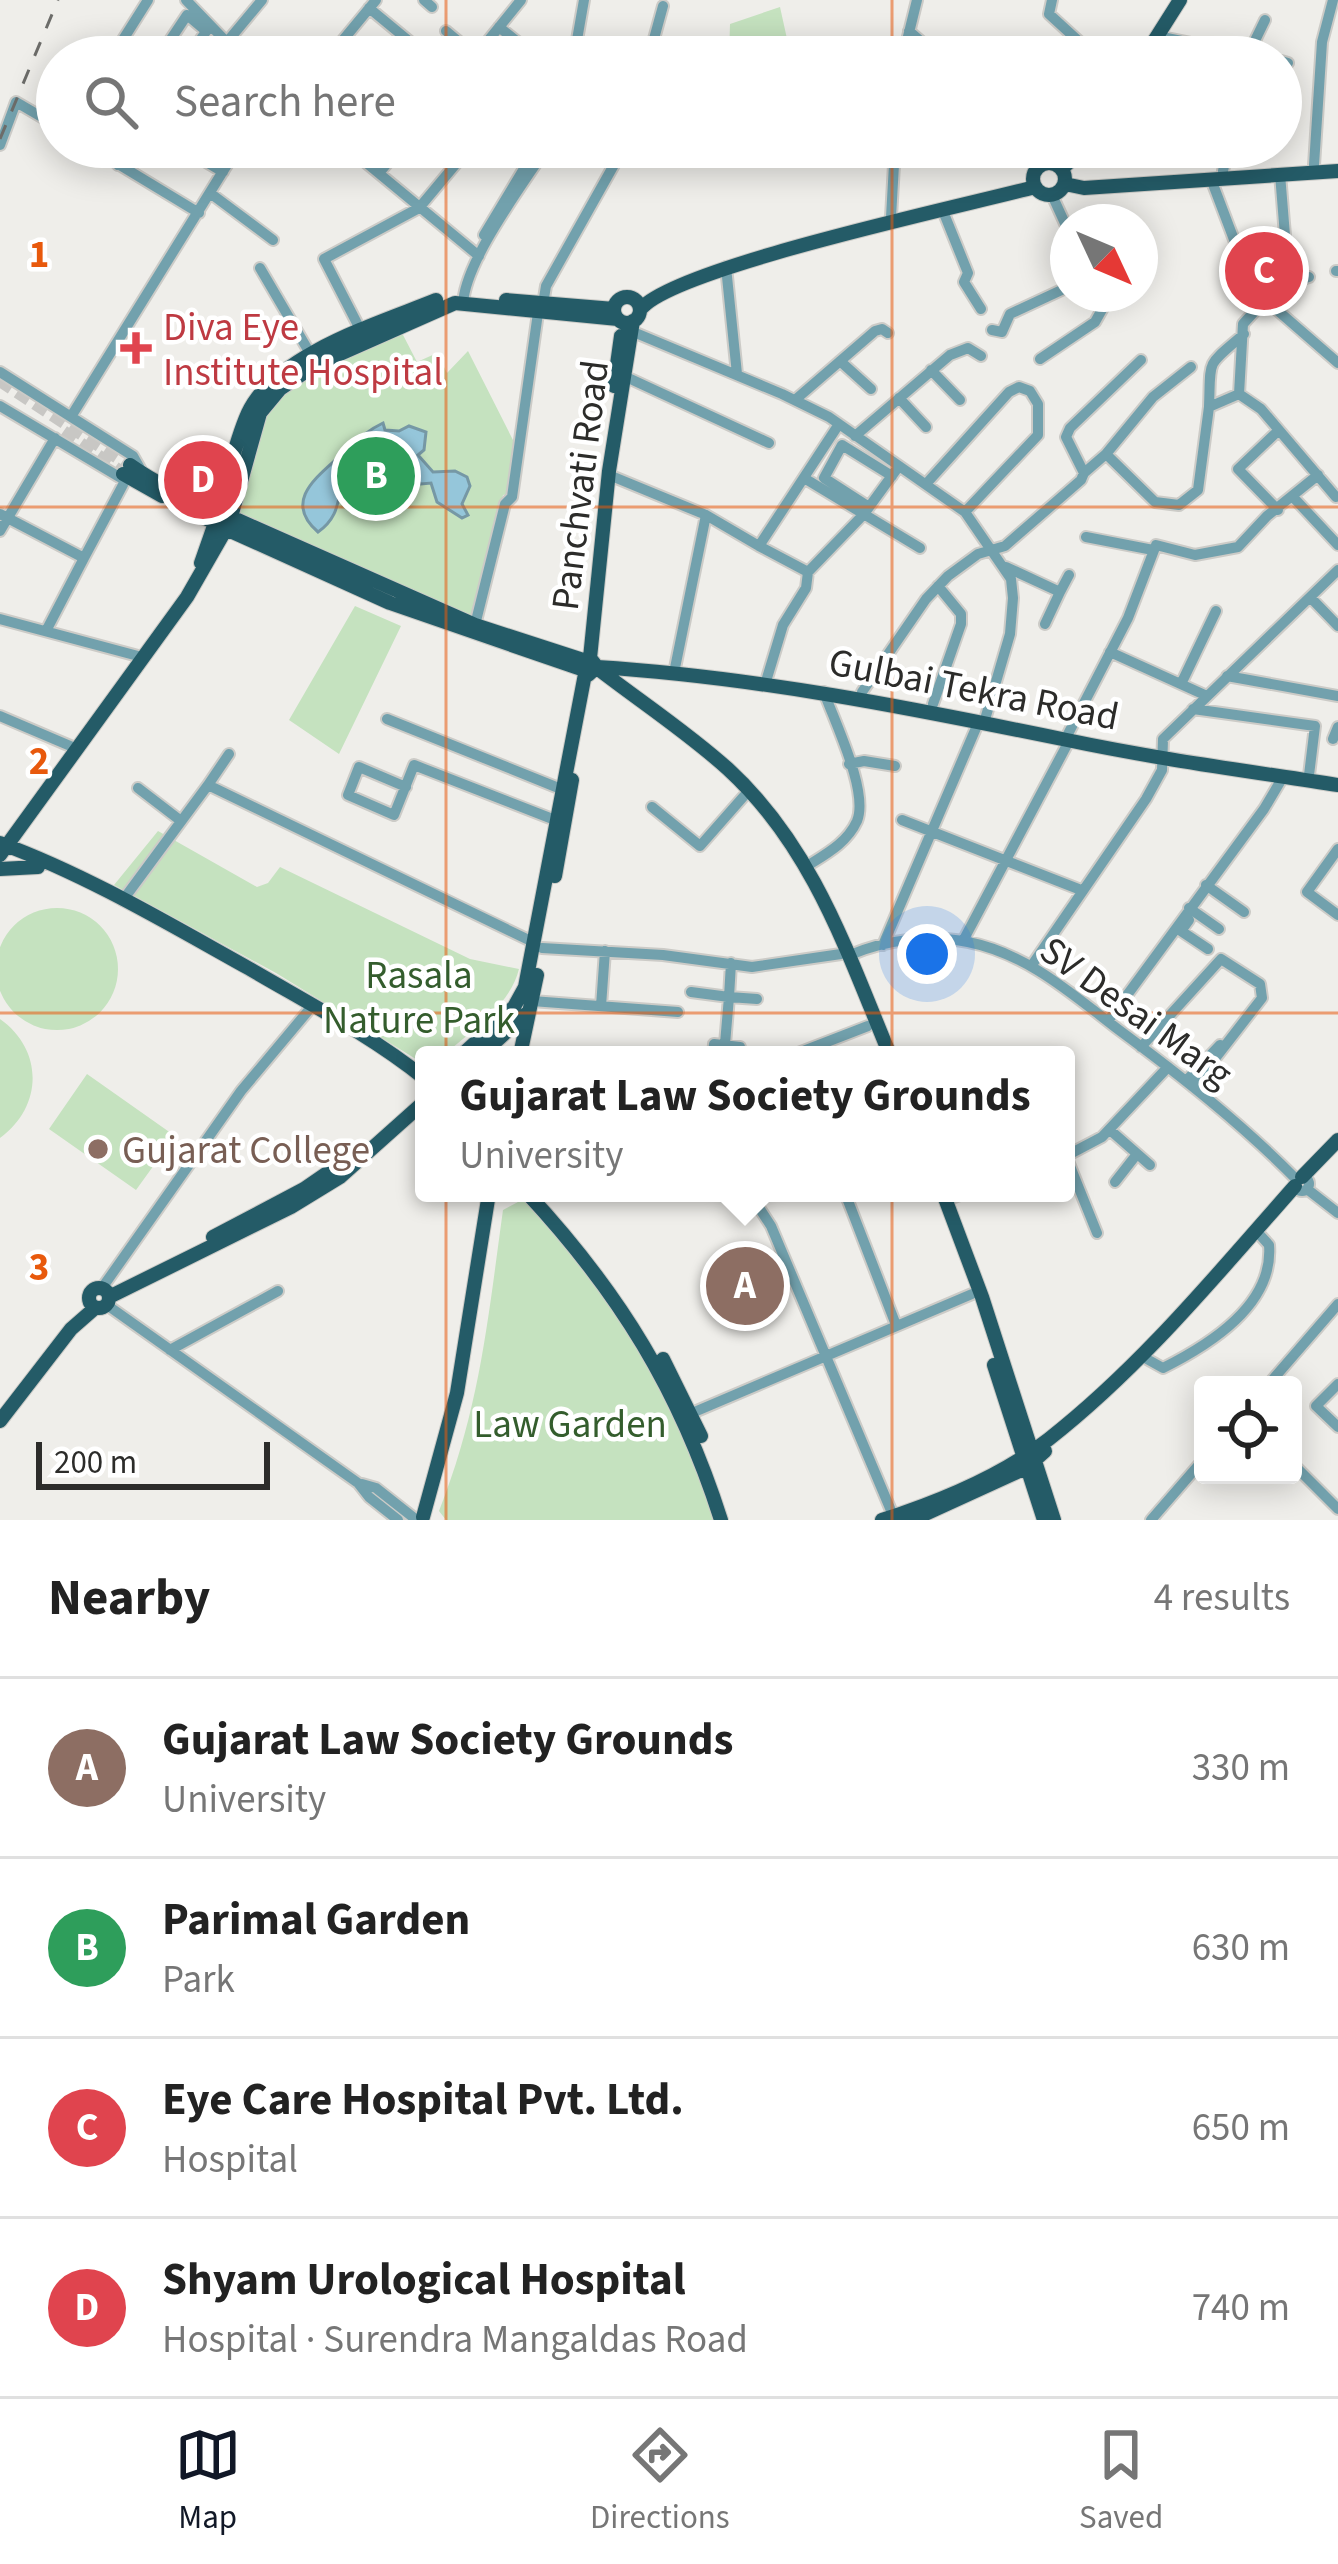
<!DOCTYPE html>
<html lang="en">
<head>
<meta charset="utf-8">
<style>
  body { margin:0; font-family:"Source Sans 3",sans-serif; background:#f2f2f2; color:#222 }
  .controls { position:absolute; right:36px; bottom:36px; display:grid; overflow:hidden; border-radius:12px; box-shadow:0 6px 30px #0003 }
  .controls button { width:108px; height:108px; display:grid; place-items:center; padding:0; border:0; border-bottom:3px solid #e0e0e0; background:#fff; color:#222; font:60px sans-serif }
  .compass { position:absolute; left:1050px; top:204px; width:108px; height:108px; border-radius:50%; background:#fff; box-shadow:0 6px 30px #0003; rotate:134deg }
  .scale { position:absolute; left:36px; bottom:30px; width:234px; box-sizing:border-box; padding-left:12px; border:6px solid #2c2c2a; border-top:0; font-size:33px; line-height:42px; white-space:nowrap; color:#2c2c2a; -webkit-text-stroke:9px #fff; paint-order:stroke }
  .you { position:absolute; left:927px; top:954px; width:42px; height:42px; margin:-30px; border:9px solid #fff; border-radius:50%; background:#1a73e8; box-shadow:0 0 0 18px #1a73e833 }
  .badge { display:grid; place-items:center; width:78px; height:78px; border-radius:50%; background:#111827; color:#fff; font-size:39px; font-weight:700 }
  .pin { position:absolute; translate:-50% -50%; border:6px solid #fff; box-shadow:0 3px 12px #0006 }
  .popup { position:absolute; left:415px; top:1046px; width:660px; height:156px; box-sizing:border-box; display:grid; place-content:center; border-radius:12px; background:#fff; filter:drop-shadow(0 3px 9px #0005); font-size:39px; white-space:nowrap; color:#767676 }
  .popup b { font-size:45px; color:#222 }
  .popup::after { content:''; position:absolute; left:50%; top:100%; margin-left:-24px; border:24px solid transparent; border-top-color:#fff }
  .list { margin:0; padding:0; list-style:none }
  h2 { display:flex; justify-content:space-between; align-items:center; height:156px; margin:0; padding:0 48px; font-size:51px }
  h2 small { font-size:39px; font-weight:400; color:#767676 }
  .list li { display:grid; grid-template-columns:78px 1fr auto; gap:36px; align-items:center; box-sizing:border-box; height:180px; padding:0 48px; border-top:3px solid #e0e0e0 }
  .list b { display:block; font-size:45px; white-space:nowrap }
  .list p { margin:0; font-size:39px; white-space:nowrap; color:#767676 }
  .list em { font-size:39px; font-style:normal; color:#767676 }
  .icon { flex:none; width:66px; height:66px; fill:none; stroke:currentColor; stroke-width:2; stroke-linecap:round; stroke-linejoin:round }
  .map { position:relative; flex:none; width:1338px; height:1520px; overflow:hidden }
  .search { position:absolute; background:#fff; box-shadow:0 6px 30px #0003; left:36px; right:36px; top:36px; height:132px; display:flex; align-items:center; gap:30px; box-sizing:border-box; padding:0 42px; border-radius:66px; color:#767676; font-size:45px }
  .sheet { height:876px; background:#fff }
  nav { display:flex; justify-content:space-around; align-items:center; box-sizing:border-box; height:168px; border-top:3px solid #e0e0e0; background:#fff; font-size:33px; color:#767676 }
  nav a { display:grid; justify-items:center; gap:6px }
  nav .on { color:#111827 }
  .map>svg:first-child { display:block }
  .green { fill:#c5e2bf }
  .water { fill:#95c6da; stroke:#7698a5; stroke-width:3 }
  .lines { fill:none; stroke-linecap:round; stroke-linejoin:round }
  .major-tunnel { stroke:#c8c7c4; stroke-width:14; stroke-dasharray:14 7; stroke-linecap:butt }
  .minor-casing { stroke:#cccbc7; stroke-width:14 }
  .major-casing { stroke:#cccbc7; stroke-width:16 }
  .minor { stroke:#72a1ad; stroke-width:10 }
  .major { stroke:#245b67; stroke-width:14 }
  .rail { stroke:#6c6c69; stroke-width:3; stroke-dasharray:15 15; stroke-linecap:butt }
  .grid { fill:none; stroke:#e8590c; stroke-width:3; stroke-opacity:0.55 }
  .health-dot { fill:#e0444e; stroke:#fff; stroke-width:4.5 }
  .education-dot { fill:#8d6e63; stroke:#fff; stroke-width:4.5 }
  .labels { text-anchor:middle; stroke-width:9; stroke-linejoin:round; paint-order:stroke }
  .health-label { font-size:39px; fill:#be3a42; stroke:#fff; text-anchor:start }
  .street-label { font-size:39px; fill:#2c2c2a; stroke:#fff }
  .park-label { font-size:39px; fill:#345d2d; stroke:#fff }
  .education-label { font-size:39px; fill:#785e54; stroke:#fff; text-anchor:start }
  .grid-label { font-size:39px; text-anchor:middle; font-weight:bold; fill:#e8590c; stroke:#fff; stroke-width:9; stroke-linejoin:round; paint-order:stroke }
</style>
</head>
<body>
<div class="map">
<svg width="1338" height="1520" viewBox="0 0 1338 1520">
  <rect width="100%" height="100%" fill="#efeeea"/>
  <!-- green -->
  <path class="green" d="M780,7L791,57H729L730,24Z
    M402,333L417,362L437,353L447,373L468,351L515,444L508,494L503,495L476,608L469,617L242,516L238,510C244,484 246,452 256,427C276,374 353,350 402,333Z
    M355,606L401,626L339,754L289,720Z
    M158,831L257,887L268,883L280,867L470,959L519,969C510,1006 471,1031 444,1055H424V1064L276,973L114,885Z
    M-4 969a61 61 0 1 1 122 0a61 61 0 1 1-122 0Z
    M0,1019C44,1050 43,1107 0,1138Z
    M87,1074L175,1136L136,1190L49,1129Z
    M518,1202H527C616,1299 672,1397 715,1520H446L439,1511C480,1408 488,1318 503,1210Z"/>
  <!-- water -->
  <path class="water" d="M383,423L385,430L399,431L409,426L426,432L424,450L418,455L433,472L455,471L467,477L470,486L462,504L468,515L462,518L437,502L431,483L421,484L392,461L354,464C332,485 348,511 318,532C281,500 320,475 343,453C355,441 368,430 383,423Z"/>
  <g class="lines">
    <!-- major-tunnel -->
    <path class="major-tunnel" d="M0,380L130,465
      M63,432L123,474"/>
    <!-- minor casing -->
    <g class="minor-casing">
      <path id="minor" d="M186,0L241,57
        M424,0L432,7
        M1052,0L1049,14L1096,57
        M369,8L415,46
        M499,27L525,48
        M446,31L476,56
        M909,31L939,57
        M1157,36L1260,57
        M227,42L262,0
        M112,57L148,0
        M159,57L187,15L206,31
        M189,57L209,27
        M329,57L376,0
        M413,57L415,55
        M475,57L521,0
        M574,57L584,0
        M649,57L663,6
        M903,57L917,0
        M1247,57L1265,20
        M1281,61L1288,63
        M0,145L16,102L57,126
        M90,147L199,213
        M181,147L223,172
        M347,147L479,256
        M1043,147L1060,162
        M118,165L130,147
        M1314,165L1322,42L1333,0
        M1223,171L1228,147
        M379,173L401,147
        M1280,174L1287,260L1292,272L1302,279L1309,277
        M1211,179L1244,266L1261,296L1338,363
        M210,193L273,240
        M1052,195L1068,230
        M943,211L968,273L964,282L981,309
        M891,217L895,147
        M484,235L537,147
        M726,267L737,374
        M260,268L311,355
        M1336,271H1338
        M463,304C465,261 522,186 547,147
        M543,304L546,286L624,147
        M992,330L1002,332L1010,314L1068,287
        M361,331L324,259L419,208L465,153
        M631,331L782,394L829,417L965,512L1011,579L1013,598L1010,634L986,716
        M1040,359L1095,322L1104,306L1098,294
        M840,361L871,389
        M931,370L960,400
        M0,372L133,456L142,472
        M624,376L769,443
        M1239,394L1261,409L1336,497
        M899,398L926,427
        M795,400L875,331L882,329L888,333
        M0,406L126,481
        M1209,407C1211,357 1205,368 1244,334
        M72,415L238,147
        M839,424L759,546L808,572L864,514L899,466
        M855,436L950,355L968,348L981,356
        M1106,454L1153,397L1191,367
        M1084,473L1106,454L1155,502L1179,505L1198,490L1209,407L1239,394L1243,324L1265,300
        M609,475L706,515
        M804,478L920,548
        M926,484L1009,392L1019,387L1030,391L1038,404V435L965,512
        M1293,497L1338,545
        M869,507L824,478L842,445L892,476
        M1278,510L1238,469L1279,430
        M0,514L84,558L125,481
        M0,531L55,438
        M1086,537L1153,550
        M1006,567L1060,592L1069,575
        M1310,597L1338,626
        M0,619L138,656
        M1045,624L1060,592
        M475,625L505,504L512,497L538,313
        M46,631L84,558
        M1110,652L1207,696
        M675,668L706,515L759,546
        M1227,676L1338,696
        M767,678L783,625L806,588L808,572
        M1181,684L1216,611
        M862,692L926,599L948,576L978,554L1005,546L1081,480L1084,473L1066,437L1070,428L1141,360
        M933,704L961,624V614L938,586
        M1193,709L1315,726L1309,775
        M0,716L75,748
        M387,719L561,789
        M1068,734L1128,618L1156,545L1195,555L1238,547L1267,516L1318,475
        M1333,739L1338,727
        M849,764L864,761L895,766
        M208,785L229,754
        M406,787L359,767L348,795L394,815L414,765L555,820
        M138,788L181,821
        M652,807L700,846L744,796
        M902,820L1081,890
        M1338,849L1307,892L1338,915
        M807,866C826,854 847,843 857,821C869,792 835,723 824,692
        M1206,885L1244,912
        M123,900L208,785L535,943
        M1189,908L1219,929
        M1189,920L1181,931L1208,949
        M963,941L1069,741
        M883,945L979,721
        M542,948L663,955L752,967L841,954
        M850,955C885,940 930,934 968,942C1028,954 1072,994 1119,1030C1181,1076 1242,1124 1296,1179
        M1032,965L1146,799L1162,770L1163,739L1338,570
        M691,992L729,997L731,963
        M532,1001L678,1012
        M601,1006L605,951
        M1108,1021L1264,809L1283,777
        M725,1044L729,997L757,999
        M1141,1047L1221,959L1260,984L1262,998L1193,1087
        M713,1055L714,1044L740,1047V1055
        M793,1055L868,1026
        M1186,1081L1220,1045
        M1110,1130L1150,1165
        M1295 1184a7 7 0 1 1 14 0a7 7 0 1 1-14 0Z
        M1115,1182L1137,1154
        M1307,1189L1338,1213
        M768,1193L754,1200L771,1226L895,1520
        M845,1193L896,1325
        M946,1200L966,1193
        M1097,1233L1066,1156L1102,1137L1168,1067
        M102,1288L241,1091L308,1011
        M107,1305L358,1483L369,1497L398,1520
        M170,1350L278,1291
        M1145,1358L1163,1368C1209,1345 1274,1305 1269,1245L1260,1235
        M1338,1384L1316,1406L1338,1427
        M1268,1385L1338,1304
        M692,1413L972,1294
        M1293,1464L1338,1509
        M362,1484L376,1488L414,1518
        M1151,1520L1203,1460"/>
    </g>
    <!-- major casing -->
    <g class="major-casing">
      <path id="major" d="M1144,57L1180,0
        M1033 179a16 16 0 1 1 32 0a16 16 0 1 1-32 0Z
        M1062,169L1084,147
        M1065,184L1084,188L1338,171
        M614 310a13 13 0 1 1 26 0a13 13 0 1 1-26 0Z
        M506,300L614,309
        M640,310C670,268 968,205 1035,187
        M614,386L621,336
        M130,465C164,489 194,500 231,517L226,529L215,523L218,511C228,479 234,444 248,413C275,354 380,323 436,300
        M123,474L162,496
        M187,509L215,523L201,563
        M590,658L609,471L633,321
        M583,660L475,625L231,517L260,413L280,389L317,364L455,303L618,319
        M597,667L590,658L580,666L588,675L597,667C756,677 911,708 1067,740C1157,759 1248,771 1338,785
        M597,668C641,702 687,732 728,769C813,847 847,952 890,1055
        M0,843C87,875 169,924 250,969C308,1003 372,1036 424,1078
        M0,855L187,597L226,529L390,603L581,669
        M0,869L38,867
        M555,876L572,780
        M462,1055L514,1007L525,987L585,674
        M481,1055L526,1014
        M520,1055L537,975
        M1302,1177L1338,1140
        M527,1193C619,1292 680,1391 721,1520
        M943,1193L982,1297L1054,1520
        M213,1237L304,1189L349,1158
        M89 1298a10 10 0 1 1 20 0a10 10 0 1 1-20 0Z
        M109,1297L291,1207L340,1177L424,1102
        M663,1359L701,1436
        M994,1365L1044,1520
        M0,1421L71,1329L95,1308
        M423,1517L457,1393L489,1193
        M882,1520C938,1502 1003,1475 1049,1439C1141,1367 1218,1273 1295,1186
        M912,1520L1026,1468L1045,1451"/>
    </g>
    <!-- minor -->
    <use href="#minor" class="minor"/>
    <!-- major -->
    <use href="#major" class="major"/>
    <!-- rail -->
    <path class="rail" d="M0,139L58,0"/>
  </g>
  <!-- grid -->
  <path class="grid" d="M446,0V57M892,0V57M446,147V1520M892,147V1520M0,507H1338M0,1013H1338"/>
  <!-- markers -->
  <path class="health-dot" d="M130 330h12v12h12v12h-12v12h-12v-12h-12v-12h12z"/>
  <circle class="education-dot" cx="98" cy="1149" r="12"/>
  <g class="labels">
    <!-- health labels -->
    <g class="health-label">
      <text x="163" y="340">Diva Eye<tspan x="163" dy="45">Institute Hospital</tspan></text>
    </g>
    <!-- street labels -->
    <g class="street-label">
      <text transform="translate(579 485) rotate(-83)" y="14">Panchvati Road</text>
      <text transform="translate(974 688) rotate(11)" y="14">Gulbai Tekra Road</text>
      <text transform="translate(1137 1011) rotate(36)" y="14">SV Desai Marg</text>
    </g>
    <!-- park labels -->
    <g class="park-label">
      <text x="419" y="988">Rasala<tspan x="419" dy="45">Nature Park</tspan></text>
      <text x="570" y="1437">Law Garden</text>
    </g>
    <!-- education labels -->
    <g class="education-label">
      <text x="122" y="1163">Gujarat College</text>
    </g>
  </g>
  <g class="grid-label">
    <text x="39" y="267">1</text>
    <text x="39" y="774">2</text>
    <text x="39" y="1280">3</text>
  </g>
</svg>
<div class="controls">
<button><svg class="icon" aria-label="locate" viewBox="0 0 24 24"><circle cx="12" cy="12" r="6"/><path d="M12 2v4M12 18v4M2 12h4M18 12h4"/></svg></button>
</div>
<svg class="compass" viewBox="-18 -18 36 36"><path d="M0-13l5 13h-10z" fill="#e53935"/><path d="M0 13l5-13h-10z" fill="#767676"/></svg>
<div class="scale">200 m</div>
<div class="you"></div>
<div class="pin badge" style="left:745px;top:1286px;background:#8d6e63">A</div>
<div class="popup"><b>Gujarat Law Society Grounds</b>University</div>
<div class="pin badge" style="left:376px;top:476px;background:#2e9e5b">B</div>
<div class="pin badge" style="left:1264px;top:271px;background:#e0444e">C</div>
<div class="pin badge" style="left:203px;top:480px;background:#e0444e">D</div>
<div class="search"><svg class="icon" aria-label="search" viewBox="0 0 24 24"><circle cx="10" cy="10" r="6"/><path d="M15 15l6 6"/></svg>Search here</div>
</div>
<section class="sheet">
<h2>Nearby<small>4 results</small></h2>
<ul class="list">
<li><span class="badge" style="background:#8d6e63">A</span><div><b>Gujarat Law Society Grounds</b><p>University</p></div><em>330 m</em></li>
<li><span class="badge" style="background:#2e9e5b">B</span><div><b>Parimal Garden</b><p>Park</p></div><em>630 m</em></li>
<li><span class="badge" style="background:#e0444e">C</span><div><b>Eye Care Hospital Pvt. Ltd.</b><p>Hospital</p></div><em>650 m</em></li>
<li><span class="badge" style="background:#e0444e">D</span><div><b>Shyam Urological Hospital</b><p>Hospital · Surendra Mangaldas Road</p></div><em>740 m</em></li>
</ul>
</section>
<nav>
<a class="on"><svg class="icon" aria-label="map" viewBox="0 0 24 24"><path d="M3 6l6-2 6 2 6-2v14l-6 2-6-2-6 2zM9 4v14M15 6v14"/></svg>Map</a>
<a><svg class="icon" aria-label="directions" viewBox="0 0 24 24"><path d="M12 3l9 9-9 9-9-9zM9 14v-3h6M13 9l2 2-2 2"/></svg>Directions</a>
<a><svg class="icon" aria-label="saved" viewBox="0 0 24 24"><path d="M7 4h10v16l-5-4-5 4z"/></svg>Saved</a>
</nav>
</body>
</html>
